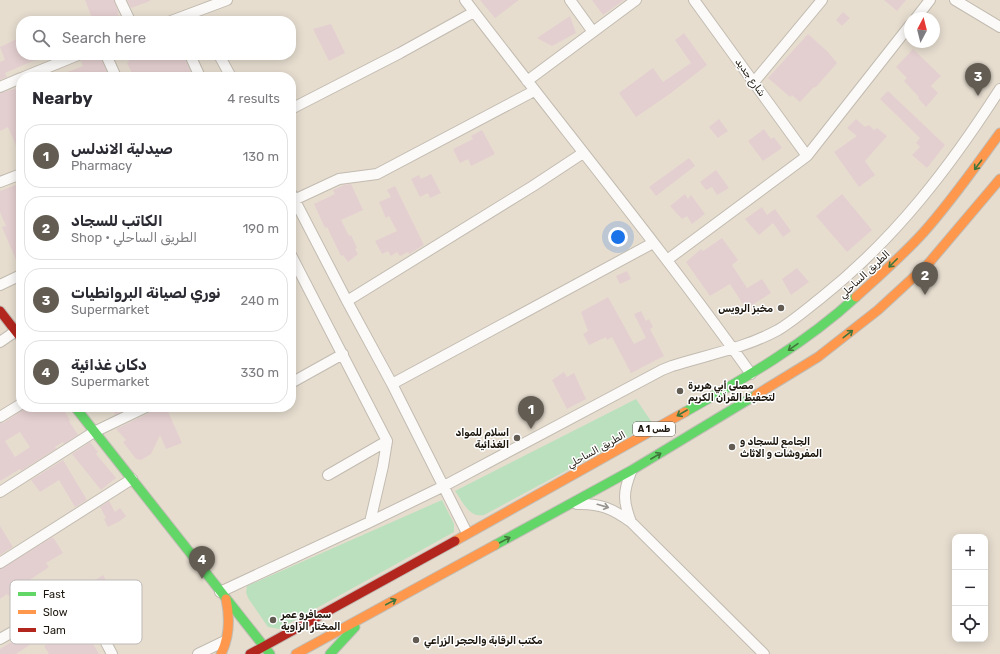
<!DOCTYPE html>
<html lang="en">
<head>
<meta charset="utf-8">
<style>
  body { margin:0; font-family:Rubik,"Noto Naskh Arabic",sans-serif; background:#f7f7f7; color:#2b2b33 }
  .controls { position:absolute; right:12px; bottom:12px; display:grid; overflow:hidden; border-radius:8px; box-shadow:0 2px 10px #0003 }
  .controls button { width:36px; height:36px; display:grid; place-items:center; padding:0; border:0; border-bottom:1px solid #e1e1e2; background:#fff; color:#2b2b33; font:20px sans-serif }
  .compass { position:absolute; left:904px; top:12px; width:36px; height:36px; border-radius:50%; background:#fff; box-shadow:0 2px 10px #0003; rotate:7deg }
  .you { position:absolute; left:618px; top:237px; width:14px; height:14px; margin:-10px; border:3px solid #fff; border-radius:50%; background:#1a73e8; box-shadow:0 0 0 6px #1a73e833 }
  .badge { display:grid; place-items:center; width:26px; height:26px; border-radius:50%; background:#635c52; color:#fff; font-size:13px; font-weight:700 }
  .pin { position:absolute; translate:-50% -33px; filter:drop-shadow(0 1px 2px #0008) }
  .pin::after { content:''; position:absolute; top:21px; width:14px; height:12px; background:inherit; clip-path:polygon(0 0,100% 0,50% 100%) }
  .list { margin:0; padding:0; list-style:none }
  h2 { display:flex; justify-content:space-between; align-items:center; height:52px; margin:0; padding:0 16px; font-size:17px }
  h2 small { font-size:13px; font-weight:400; color:#7c7c81 }
  .list li { display:grid; grid-template-columns:26px 1fr auto; gap:12px; align-items:center; box-sizing:border-box; height:64px; margin:0 8px 8px; padding:0 8px; border:1px solid #e1e1e2; border-radius:16px }
  .list b { display:block; font-size:15px; white-space:nowrap }
  .list p { margin:0; font-size:13px; white-space:nowrap; color:#7c7c81 }
  .list em { font-size:13px; font-style:normal; color:#7c7c81 }
  .icon { flex:none; width:22px; height:22px; fill:none; stroke:currentColor; stroke-width:2; stroke-linecap:round; stroke-linejoin:round }
  .map { position:relative; flex:none; width:1000px; height:654px; overflow:hidden }
  .search { position:absolute; background:#fff; box-shadow:0 2px 10px #0003; left:16px; top:16px; width:280px; height:44px; display:flex; align-items:center; gap:10px; box-sizing:border-box; padding:0 14px; border-radius:16px; color:#7c7c81; font-size:15px }
  .panel { position:absolute; background:#fff; box-shadow:0 2px 10px #0003; left:16px; top:72px; width:280px; height:340px; border-radius:16px }
  .map>svg:first-child { display:block }
  .green { fill:#bbe0be }
  .building { fill:#e4cfd0; fill-rule:evenodd }
  .lines { fill:none; stroke-linecap:round; stroke-linejoin:round }
  .street-casing { stroke:#c2bbb0; stroke-width:12 }
  .fast-casing { stroke:#c0bcb4; stroke-width:11 }
  .slow-casing { stroke:#c0bcb4; stroke-width:11 }
  .jam-casing { stroke:#c0bcb4; stroke-width:11 }
  .street { stroke:#fbfaf8; stroke-width:10 }
  .fast { stroke:#63d668; stroke-width:9 }
  .slow { stroke:#ff974d; stroke-width:9 }
  .jam { stroke:#b3261e; stroke-width:9 }
  .oneway { stroke:#40763b }
  .oneway2 { stroke:#97948f }
  .poi-dot { fill:#635c52; stroke:#fff; stroke-width:1.5 }
  .labels { text-anchor:middle; stroke-width:3; stroke-linejoin:round; paint-order:stroke }
  .shield { fill:#fff; stroke:#615d56; stroke-width:1 }
  .shield-label { font-size:9px; font-weight:bold; fill:#1d170e }
  .street-label { font-size:10px; fill:#1d170e; stroke:#fff }
  .poi-label { font-size:10px; font-weight:bold; fill:#1d170e; stroke:#fff; text-anchor:start }
  .key { fill:#fff; stroke:#bbb9b7; stroke-width:1 }
  .key-label { font-size:11px; fill:#1d170e }
</style>
</head>
<body>
<div class="map">
<svg width="1000" height="654" viewBox="0 0 1000 654">
  <rect width="100%" height="100%" fill="#e6ddcf"/>
  <!-- green -->
  <path class="green" d="M636,399L653,424L484,515C469,518 463,502 455,491Z
    M442,500L454,524V532L279,629L268,627L248,598L246,592L247,586Z"/>
  <!-- building -->
  <path class="building" d="M85,0H114L119,13H117L123,21H93Z
    M127,0H150V1L131,8Z
    M480,0H519L495,18Z
    M592,0H624L603,15Z
    M884,0H906L897,11Z
    M843,12L850,18L842,26L836,20Z
    M570,16L576,33L552,46L537,38Z
    M331,24L345,53L329,61L313,29Z
    M684,33L707,65L671,93L636,117L619,93L653,68L663,82L691,63L675,40Z
    M808,34L828,52L837,63L816,87L813,88L800,102L792,95L790,97L768,78Z
    M21,37V55H47L5,73L7,77L0,80V62L5,60L0,47Z
    M913,49L941,76L931,86L938,93L926,107L918,98L919,97L904,81L907,78L896,67Z
    M84,55H100L109,77H55L83,66L81,61Z
    M126,55H183L193,77H134L127,63L129,62Z
    M21,87V157L8,127L0,131V93Z
    M888,91L945,145L927,168L912,155L920,147L916,143L920,138L880,99Z
    M719,119L728,131L718,138L709,127Z
    M856,119L865,127L869,125L874,130L877,128L887,136L865,161L875,175L859,187L834,152L857,136L847,128Z
    M764,129L771,139L774,137L782,148L763,161L748,141Z
    M482,130L495,154L471,166L468,159L460,163L453,149L473,139L471,136Z
    M689,158L695,166L656,196L649,187Z
    M716,170L729,188L717,195L712,187L706,190L700,182Z
    M431,174L441,193L430,198L428,193L420,197L411,179L419,175L421,179Z
    M21,183V269H20L2,227L6,226L0,212V191Z
    M351,184L363,210L341,220L349,236L351,235L357,248L355,249L358,254L348,262L343,255L341,256L327,227L325,228L314,204L335,194L333,190L344,185Z
    M395,186L424,245L409,254L408,252L400,256L397,252L391,256L388,251L382,254L375,241L397,231L389,216L386,218L379,202L391,197L387,190Z
    M685,194L688,199L691,195L705,214L692,224L687,216L682,219L670,206Z
    M842,194L872,230L847,252L816,216Z
    M762,207L767,215L775,209L791,231L783,237L773,223L759,235L745,219Z
    M722,238L738,260L732,265L747,288L762,279L771,293L746,309L730,284L710,296L686,262L701,249L703,251Z
    M797,268L809,282L791,295L782,279Z
    M627,271L631,279L620,284L616,276Z
    M608,297L634,344L646,338L634,314L641,311L646,321L649,319L653,327L650,329L664,356L631,373L612,337L607,340L606,337L589,345L583,334L588,331L581,312Z
    M564,372L567,377L574,373L586,399L567,409L552,380Z
    M27,407H62L70,420L69,421L78,435L64,444L63,442L55,447L56,449L21,471L20,469L0,481V423H3ZM20,432L30,447L15,457L5,441Z
    M112,407H131L115,415Z
    M152,407H166L182,443L166,449L160,435L151,454L141,460L136,459L123,442L126,440L116,429L149,413Z
    M90,442L98,452L96,454L116,478L101,490L72,454Z
    M63,460L87,500L75,507L59,480L40,492L31,480Z
    M109,501L115,512L120,508L126,516L120,521L108,527L104,519L106,518L100,507Z
    M0,526L13,547L0,555Z
    M53,537L63,553L46,563L49,567L28,581L29,582L8,596L7,594L0,599V569Z
    M103,575L112,590L97,600L87,586Z
    M82,625L99,654H49L44,646Z
    M35,627L40,638L16,654H0V649Z"/>
  <g class="lines">
    <!-- street casing -->
    <g class="street-casing">
      <path id="street" d="M120,0L130,21
        M465,0C560,125 660,246 751,374
        M570,0L593,32
        M694,0L807,156
        M955,0L1000,27
        M916,18L930,0
        M171,21L227,0
        M106,55L116,77
        M190,55L200,77
        M219,55L231,77
        M24,77L78,55
        M527,81L636,0
        M754,82L822,0
        M0,87L21,78
        M291,109L400,53L474,12
        M0,182L21,174
        M291,193L347,301L392,384L467,533
        M294,200L339,179L377,174L534,91
        M291,255L387,441L383,466L370,522
        M667,260L807,156L910,25
        M0,285L21,275
        M347,301L533,186L583,153
        M0,342L16,331
        M291,383L343,354
        M392,384L653,243
        M0,417L21,404
        M631,472C623,492 623,501 631,522
        M328,475L387,441
        M0,492L94,432L146,407
        M577,504C600,503 613,509 631,522L764,654
        M0,563L132,479
        M220,592L370,522L444,486L662,370L672,366C707,355 745,348 778,330C793,321 808,308 822,297C895,239 950,167 1000,89
        M0,639L73,598L80,597L85,602L112,654
        M198,654L225,641"/>
    </g>
    <!-- fast casing -->
    <g class="fast-casing">
      <path id="fast" d="M75,407L270,654
        M685,412C745,378 805,344 856,297
        M495,545L632,470L756,395
        M330,654L355,627"/>
    </g>
    <!-- slow casing -->
    <g class="slow-casing">
      <path id="slow" d="M856,297C879,276 902,256 923,233C951,202 975,167 1000,133
        M756,395L818,357L878,310L928,264L1000,179
        M455,541L685,412
        M221,654C230,636 230,618 226,599
        M296,654L495,545"/>
    </g>
    <!-- jam casing -->
    <g class="jam-casing">
      <path id="jam" d="M0,311L21,338
        M250,654L455,541"/>
    </g>
    <!-- street -->
    <use href="#street" class="street"/>
    <!-- fast -->
    <use href="#fast" class="fast"/>
    <!-- slow -->
    <use href="#slow" class="slow"/>
    <!-- jam -->
    <use href="#jam" class="jam"/>
  </g>
  <!-- one-way arrows -->
  <defs><path id="oneway-shaft" d="M-6 0H5M1.5-3L5.5 0L1.5 3" fill="none" stroke-width="1.6" stroke-linecap="round" stroke-linejoin="round"/></defs>
  <g class="oneway">
    <use href="#oneway-shaft" transform="translate(978 165) rotate(127)"/>
    <use href="#oneway-shaft" transform="translate(893 263) rotate(135)"/>
    <use href="#oneway-shaft" transform="translate(848 334) rotate(-38)"/>
    <use href="#oneway-shaft" transform="translate(793 347) rotate(145)"/>
    <use href="#oneway-shaft" transform="translate(682 413) rotate(150)"/>
    <use href="#oneway-shaft" transform="translate(656 456) rotate(-30)"/>
    <use href="#oneway-shaft" transform="translate(505 540) rotate(-28)"/>
    <use href="#oneway-shaft" transform="translate(391 602) rotate(-28)"/>
  </g>
  <use class="oneway2" href="#oneway-shaft" transform="translate(603 506) rotate(16)"/>
  <!-- markers -->
  <g class="poi-dot">
    <circle cx="781" cy="308" r="4"/>
    <circle cx="680" cy="391" r="4"/>
    <circle cx="517" cy="438" r="4"/>
    <circle cx="732" cy="447" r="4"/>
    <circle cx="273" cy="620" r="4"/>
    <circle cx="416" cy="640" r="4"/>
  </g>
  <g class="labels">
    <!-- shield labels -->
    <rect class="shield" x="633" y="422" width="42" height="14" rx="3"/>
    <g class="shield-label">
      <text x="654" y="432">A 1 طس</text>
    </g>
    <!-- street labels -->
    <g class="street-label">
      <text transform="translate(751 77) rotate(54)" y="4">شارع جديد</text>
      <text transform="translate(864 274) rotate(-43)" y="4">الطريق الساحلي</text>
      <text transform="translate(596 449) rotate(-29)" y="4">الطريق الساحلي</text>
    </g>
    <!-- poi labels -->
    <g class="poi-label">
      <text x="773" y="312" text-anchor="end">مخبز الرويس</text>
      <text x="688" y="389">مصلى أبي هريرة<tspan x="688" dy="12">لتحفيظ القرآن الكريم</tspan></text>
      <text x="509" y="436" text-anchor="end">اسلام للمواد<tspan x="509" dy="12">الغذائية</tspan></text>
      <text x="740" y="445">الجامع للسجاد و<tspan x="740" dy="12">المفروشات و الاثاث</tspan></text>
      <text x="281" y="618">سمافرو عمر<tspan x="281" dy="12">المختار الزاوية</tspan></text>
      <text x="424" y="644">مكتب الرقابة والحجر الزراعي</text>
    </g>
  </g>
  <!-- legend -->
  <rect x="10" y="580" width="132" height="64" rx="6" class="key"/>
  <rect x="18" y="592" width="18" height="4" fill="#63d668"/>
  <rect x="18" y="610" width="18" height="4" fill="#ff974d"/>
  <rect x="18" y="628" width="18" height="4" fill="#b3261e"/>
  <g class="key-label">
    <text x="43" y="598">Fast</text>
    <text x="43" y="616">Slow</text>
    <text x="43" y="634">Jam</text>
  </g>
</svg>
<div class="controls">
<button>+</button>
<button>−</button>
<button><svg class="icon" aria-label="locate" viewBox="0 0 24 24"><circle cx="12" cy="12" r="6"/><path d="M12 2v4M12 18v4M2 12h4M18 12h4"/></svg></button>
</div>
<svg class="compass" viewBox="-18 -18 36 36"><path d="M0-13l5 13h-10z" fill="#e53935"/><path d="M0 13l5-13h-10z" fill="#7c7c81"/></svg>
<div class="you"></div>
<div class="pin badge" style="left:531px;top:429px">1</div>
<div class="pin badge" style="left:925px;top:295px">2</div>
<div class="pin badge" style="left:978px;top:96px">3</div>
<div class="pin badge" style="left:202px;top:579px">4</div>
<div class="search"><svg class="icon" aria-label="search" viewBox="0 0 24 24"><circle cx="10" cy="10" r="6"/><path d="M15 15l6 6"/></svg>Search here</div>
<section class="panel">
<h2>Nearby<small>4 results</small></h2>
<ul class="list">
<li><span class="badge">1</span><div><b>صيدلية الاندلس</b><p>Pharmacy</p></div><em>130 m</em></li>
<li><span class="badge">2</span><div><b>الكاتب للسجاد</b><p>Shop · الطريق الساحلي</p></div><em>190 m</em></li>
<li><span class="badge">3</span><div><b>نوري لصيانة البروانطيات</b><p>Supermarket</p></div><em>240 m</em></li>
<li><span class="badge">4</span><div><b>دكان غذائية</b><p>Supermarket</p></div><em>330 m</em></li>
</ul>
</section>
</div>
</body>
</html>
